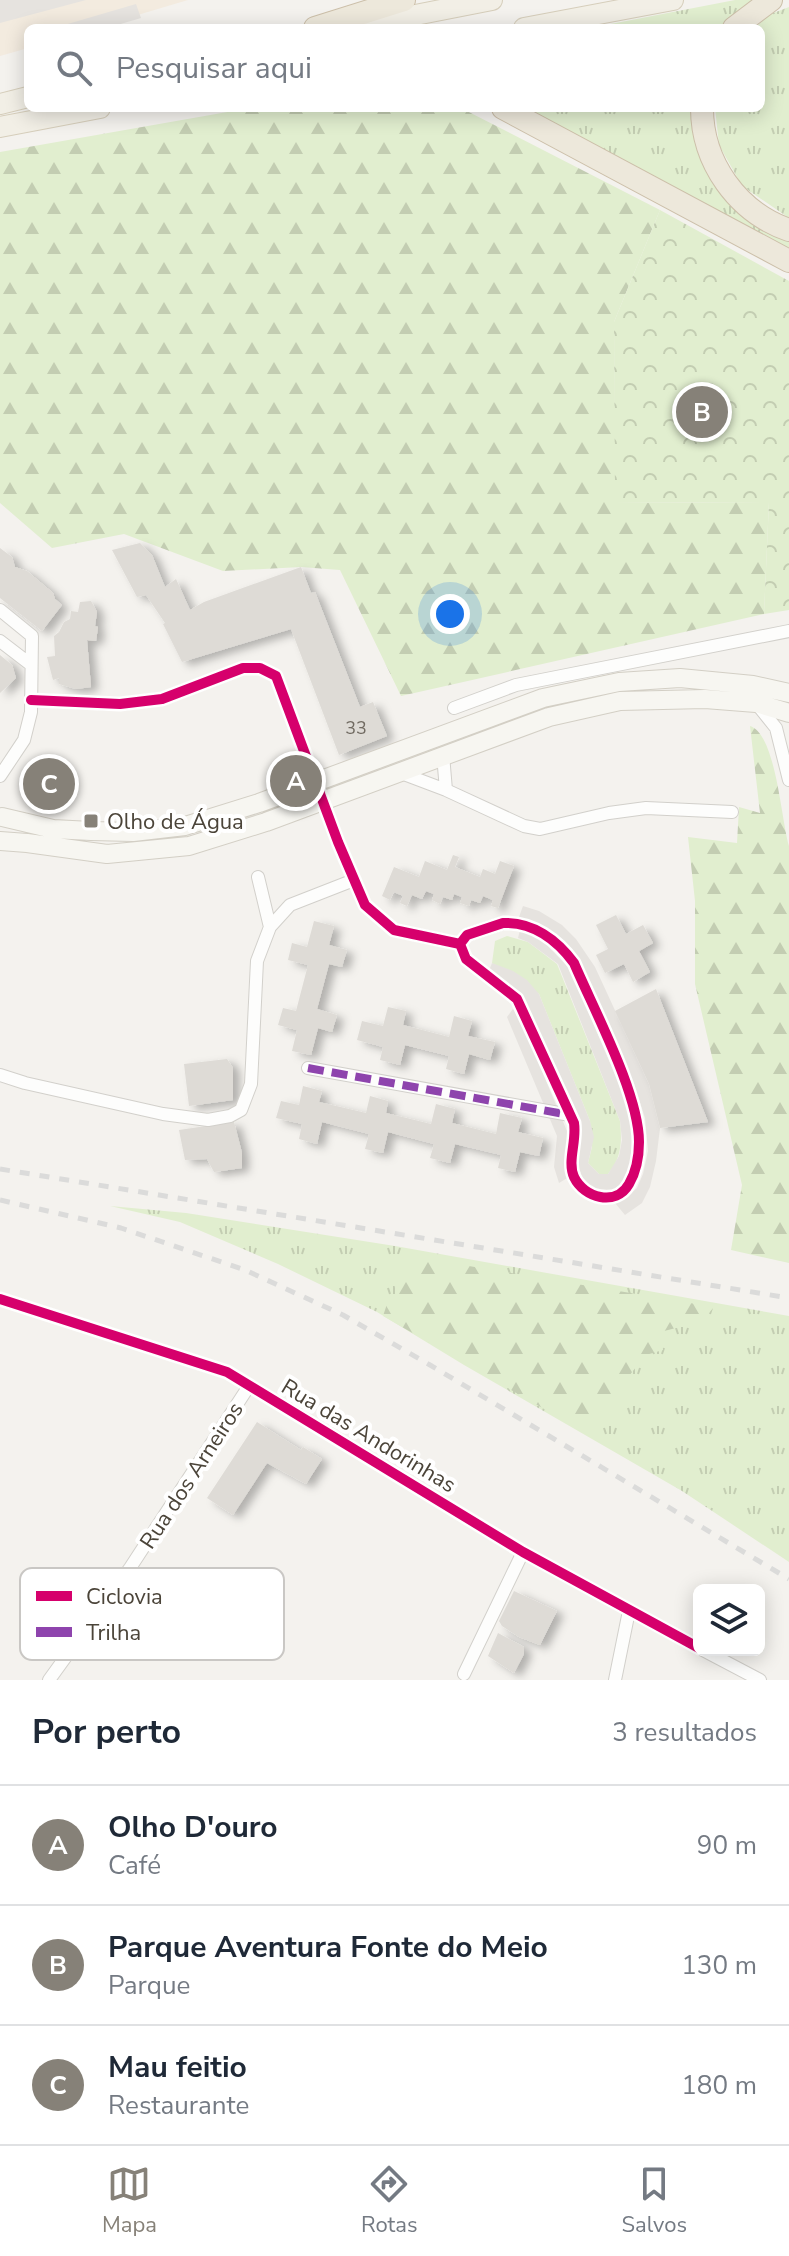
<!DOCTYPE html>
<html lang="pt">
<head>
<meta charset="utf-8">
<style>
  body { margin:0; font-family:"Nunito Sans",sans-serif; background:#f2f2f3; color:#1f2937 }
  .controls { position:absolute; right:24px; bottom:24px; display:grid; overflow:hidden; border-radius:12px; box-shadow:0 4px 20px #0003 }
  .controls button { width:72px; height:72px; display:grid; place-items:center; padding:0; border:0; border-bottom:2px solid #e0e1e3; background:#fff; color:#1f2937; font:40px sans-serif }
  .you { position:absolute; left:450px; top:614px; width:28px; height:28px; margin:-20px; border:6px solid #fff; border-radius:50%; background:#1a73e8; box-shadow:0 0 0 12px #1a73e833 }
  .badge { display:grid; place-items:center; width:52px; height:52px; border-radius:50%; background:#868178; color:#fff; font-size:26px; font-weight:700 }
  .pin { position:absolute; translate:-50% -50%; border:4px solid #fff; box-shadow:0 2px 8px #0006 }
  .list { margin:0; padding:0; list-style:none }
  h2 { display:flex; justify-content:space-between; align-items:center; height:104px; margin:0; padding:0 32px; font-size:34px }
  h2 small { font-size:26px; font-weight:400; color:#747a83 }
  .list li { display:grid; grid-template-columns:52px 1fr auto; gap:24px; align-items:center; box-sizing:border-box; height:120px; padding:0 32px; border-top:2px solid #e0e1e3 }
  .list b { display:block; font-size:30px; white-space:nowrap }
  .list p { margin:0; font-size:26px; white-space:nowrap; color:#747a83 }
  .list em { font-size:26px; font-style:normal; color:#747a83 }
  .icon { flex:none; width:44px; height:44px; fill:none; stroke:currentColor; stroke-width:2; stroke-linecap:round; stroke-linejoin:round }
  .map { position:relative; flex:none; width:789px; height:1680px; overflow:hidden }
  .search { position:absolute; background:#fff; box-shadow:0 4px 20px #0003; left:24px; right:24px; top:24px; height:88px; display:flex; align-items:center; gap:20px; box-sizing:border-box; padding:0 28px; border-radius:12px; color:#747a83; font-size:30px }
  .sheet { height:464px; background:#fff }
  nav { display:flex; justify-content:space-around; align-items:center; box-sizing:border-box; height:112px; border-top:2px solid #e0e1e3; background:#fff; font-size:22px; color:#747a83 }
  nav a { display:grid; justify-items:center; gap:4px }
  nav .on { color:#868178 }
  .map>svg:first-child { display:block }
  .commercial { fill:#f3ebdf }
  .grass { fill:url(#grass-tufts) }
  .forest { fill:url(#forest-firs) }
  .park { fill:url(#park-crowns) }
  .parking { fill:#e6e3df }
  .building { fill:#dedbd6; filter:url(#shadow) }
  .lines { fill:none; stroke-linecap:round; stroke-linejoin:round }
  .street-casing { stroke:#d2d0cb; stroke-width:14 }
  .secondary-casing { stroke:#d3cfc5; stroke-width:20 }
  .primary-casing { stroke:#d6cebb; stroke-width:22 }
  .highway-casing { stroke:#ccbfa9; stroke-width:24 }
  .street { stroke:#fdfdfc; stroke-width:12 }
  .secondary { stroke:#f7f6f1; stroke-width:18 }
  .primary { stroke:#f2efe6; stroke-width:20 }
  .highway { stroke:#ede8db; stroke-width:22 }
  .rail { stroke:#dbdbda; stroke-width:5; stroke-dasharray:10 10; stroke-linecap:butt }
  .quiet { stroke:#8e44ad; stroke-width:8; stroke-dasharray:16 8; stroke-linecap:butt }
  .cycleway-casing { stroke:#fff; stroke-width:15 }
  .cycleway { stroke:#d6006c; stroke-width:10 }
  .poi-dot { fill:#868178; stroke:#fff; stroke-width:3 }
  .labels { text-anchor:middle; stroke-width:8; stroke-linejoin:round; paint-order:stroke }
  .number-label { font-size:18px; fill:#706a61 }
  .poi-label { font-size:22px; fill:#4b4439; stroke:#fff; text-anchor:start }
  .street-label { font-size:22px; fill:#4b4439; stroke:#fff }
  .key { fill:#fff; stroke:#c9c7c4; stroke-width:2 }
  .key-label { font-size:22px; fill:#4b4439 }
</style>
</head>
<body>
<div class="map">
<svg width="789" height="1680" viewBox="0 0 789 1680">
  <defs>
    <pattern id="grass-tufts" width="24" height="20" patternUnits="userSpaceOnUse" patternTransform="scale(2)"><rect width="24" height="20" fill="#e1eecf"/><path d="M3 7l-1-3M5 7V3M7 7l1-3M15 17l-1-3M17 17v-4M19 17l1-3" fill="none" stroke="#c3cdb2"/></pattern>
    <pattern id="forest-firs" width="22" height="20" patternUnits="userSpaceOnUse" patternTransform="scale(2)"><rect width="22" height="20" fill="#e1eecf"/><path d="M5 1l3.5 6h-7zM16 11l3.5 6h-7z" fill="#c3cdb2"/></pattern>
    <pattern id="park-crowns" width="20" height="18" patternUnits="userSpaceOnUse" patternTransform="scale(2)"><rect width="20" height="18" fill="#e1eecf"/><path d="M2 6a3 3 0 1 1 6 0M12 15a3 3 0 1 1 6 0" fill="none" stroke="#c3cdb2"/></pattern>
    <filter id="shadow"><feDropShadow dx="7" dy="4" stdDeviation="4" flood-color="#0004"/></filter>
  </defs>
  <rect width="100%" height="100%" fill="#f4f2ee"/>
  <!-- commercial -->
  <path class="commercial" d="M0,0H188L94,28H28V48L0,56Z"/>
  <!-- grass -->
  <path class="grass" d="M735,0H753L727,20L722,28H590Z
    M789,7V218L742,186L719,145L715,108H761V28H755L768,15Z
    M525,108H693L701,155L789,239V250Z
    M507,936L528,942L557,964L620,1121C622,1141 622,1158 608,1174H599L588,1163L592,1147L590,1121L539,994L492,963L495,941Z
    M110,1206L186,1213L395,1246L789,1316V1562L682,1491L464,1365L377,1312L278,1264L180,1222Z"/>
  <!-- forest -->
  <path class="forest" d="M250,108H461L660,210L614,322L616,503L769,502L764,614L401,696L340,570L301,567L223,571L124,534L52,548L0,503V152Z
    M750,726C776,734 781,819 789,846V1263L731,1250L742,1185L695,984V901L688,837L737,843L739,807L760,813Z
    M397,1254L714,1307L697,1327H680L660,1332L663,1350L646,1355L628,1377L625,1389L584,1432L383,1316L387,1304L396,1293L394,1283L405,1271Z"/>
  <!-- park -->
  <path class="park" d="M660,210L789,281V610L764,614L769,502L615,503L614,322Z"/>
  <!-- parking -->
  <path class="parking" d="M0,0H86L0,23Z
    M136,4L141,18L107,28H54Z
    M523,906L539,911L562,925L576,939L595,967L649,1084L660,1128L656,1161L650,1187L642,1203L625,1215L615,1203L627,1197L637,1188L643,1174L648,1151L645,1118L634,1084L588,979L570,948L553,933L519,917Z
    M520,930L543,941L570,969L630,1110L635,1142L632,1166L623,1184L615,1190L592,1189L583,1181L578,1164L582,1130L528,1009L513,987L488,973L492,963L513,971L527,980L539,994L590,1121L594,1137L588,1163L599,1174H608L619,1156L622,1140L620,1121L558,964L528,942L518,938Z
    M515,1006L569,1136V1177L559,1183L554,1167L557,1136L507,1017Z"/>
  <!-- building -->
  <path class="building" d="M140,543L152,555L165,587L176,579L190,610L204,602L301,567L311,593L315,592L360,707L373,702L387,736L339,755L291,629L182,662L163,624L165,623L146,595L137,597L112,550Z
    M0,548L12,557L15,567L27,571L53,593L55,599L62,605L42,631L0,598Z
    M91,601L97,612L95,626L98,627L96,641L87,640L91,687L76,689L59,684V678L53,680L47,657L55,656L54,636L59,632L64,622L70,619L71,611L78,612L80,602Z
    M0,655L12,665L16,678L0,693Z
    M453,855L459,857L455,867L480,877L483,869L495,874L500,861L514,866L498,908L491,906L493,900L483,896L480,903L471,900L469,906L460,903L462,897L454,894L452,900L443,897L440,904L432,900L434,894L426,891L422,899L412,895L407,906L400,903L403,896L394,892L390,900L382,896L394,867L419,877L425,861L447,870Z
    M616,915L626,934L643,925L653,943L639,951L650,972L633,982L624,964L605,973L596,955L608,949L596,925Z
    M314,921L334,926L329,945L347,950L342,967L329,964L317,1009L337,1015L332,1032L318,1028L311,1055L292,1051L297,1030L278,1025L283,1008L296,1011L308,965L288,960L292,943L307,947Z
    M656,989L708,1122L660,1128L649,1084L615,1011Z
    M388,1007L406,1011L403,1025L449,1037L454,1016L472,1021L468,1036L495,1042L490,1060L469,1054L464,1074L446,1069L449,1056L405,1045L400,1065L380,1060L383,1047L357,1040L362,1021L383,1026Z
    M227,1059L233,1068V1100L189,1106L184,1064Z
    M303,1086L322,1091L319,1102L366,1113L370,1096L388,1101L386,1113L431,1124L436,1104L455,1109L452,1123L496,1134L500,1113L522,1118L518,1132L543,1138L539,1156L520,1152L515,1172L498,1168L501,1155L455,1144L450,1163L430,1158L434,1144L388,1132L383,1153L365,1149L369,1134L322,1122L317,1144L299,1139L302,1124L276,1118L281,1101L299,1105Z
    M234,1122L242,1153V1168L214,1172L207,1159L185,1160L179,1130Z
    M257,1422L301,1450L303,1447L322,1459L306,1484L267,1463L233,1515L207,1498Z
    M514,1591L557,1611L540,1645L519,1637L502,1626L499,1621Z
    M498,1633L524,1647V1654L514,1673L488,1656Z"/>
  <g class="lines">
    <!-- street casing -->
    <g class="street-casing">
      <path id="street" d="M0,610L32,636L31,712L24,740L0,776
        M0,641L30,664
        M31,700L120,704L162,699L243,668H260L276,676L338,842L365,905L394,930L460,944
        M756,703L776,728L789,780
        M454,708L516,685L789,631
        M443,755L446,790
        M401,773L446,790L524,826L540,829L609,813L646,808L732,812
        M503,923C533,922 557,940 574,963C594,1010 639,1094 639,1142C639,1156 636,1172 629,1184C616,1207 584,1198 574,1177C567,1161 577,1141 574,1123L517,999L466,959L460,944L467,935Z
        M270,927L290,905L354,880
        M308,1068L570,1115
        M0,1075L25,1083L163,1114L208,1120L230,1116L241,1110L251,1084L257,961L270,927L258,877
        M0,1299L227,1372L523,1552L699,1648
        M703,1650L760,1680
        M464,1674L523,1552
        M49,1680L130,1568L249,1386
        M615,1680L629,1611"/>
    </g>
    <!-- secondary casing -->
    <g class="secondary-casing">
      <path id="secondary" d="M2,817L53,829L91,831L133,832L185,826L259,803L543,698L619,682L680,678L753,685L789,693
        M0,841L27,843L107,854L189,846L266,822L549,717L620,701L705,699L756,703L789,713"/>
    </g>
    <!-- primary casing -->
    <g class="primary-casing">
      <path id="primary" d="M349,28L492,0
        M524,28L673,0
        M0,104L28,97
        M0,127L100,108"/>
    </g>
    <!-- highway casing -->
    <g class="highway-casing">
      <path id="highway" d="M315,28L404,0
        M734,28L771,0
        M503,108L789,261
        M702,108C702,162 737,212 789,230"/>
    </g>
    <!-- street -->
    <use href="#street" class="street"/>
    <!-- secondary -->
    <use href="#secondary" class="secondary"/>
    <!-- primary -->
    <use href="#primary" class="primary"/>
    <!-- highway -->
    <use href="#highway" class="highway"/>
    <!-- rail -->
    <path class="rail" d="M0,1169L789,1298
      M0,1200L121,1228L245,1270L343,1315L430,1365L789,1579"/>
    <!-- quiet -->
    <path class="quiet" d="M308,1068L570,1115"/>
    <!-- cycleway casing -->
    <g class="cycleway-casing">
      <path id="cycleway" d="M31,700L120,704L162,699L243,668H260L276,676L338,842L365,905L394,930L460,944
        M503,923C533,922 557,940 574,963C594,1010 639,1094 639,1142C639,1156 636,1172 629,1184C616,1207 584,1198 574,1177C567,1161 577,1141 574,1123L517,999L466,959L460,944L467,935Z
        M0,1299L227,1372L523,1552L699,1648"/>
    </g>
    <!-- cycleway -->
    <use href="#cycleway" class="cycleway"/>
  </g>
  <!-- markers -->
  <rect class="poi-dot" x="83" y="813" width="16" height="16" rx="4"/>
  <g class="labels">
    <!-- number labels -->
    <g class="number-label">
      <text x="356" y="734">33</text>
    </g>
    <!-- poi labels -->
    <g class="poi-label">
      <text x="107" y="829">Olho de Água</text>
    </g>
    <!-- street labels -->
    <g class="street-label">
      <text transform="translate(369 1435) rotate(31)" y="8">Rua das Andorinhas</text>
      <text transform="translate(191 1475) rotate(-57)" y="8">Rua dos Arneiros</text>
    </g>
  </g>
  <!-- legend -->
  <rect x="20" y="1568" width="264" height="92" rx="12" class="key"/>
  <rect x="36" y="1591" width="36" height="10" fill="#d6006c"/>
  <rect x="36" y="1627" width="36" height="10" fill="#8e44ad"/>
  <g class="key-label">
    <text x="86" y="1604">Ciclovia</text>
    <text x="86" y="1640">Trilha</text>
  </g>
</svg>
<div class="controls">
<button><svg class="icon" aria-label="layers" viewBox="0 0 24 24"><path d="M12 4l9 5-9 5-9-5zM3 14l9 5 9-5"/></svg></button>
</div>
<div class="you"></div>
<div class="pin badge" style="left:296px;top:781px">A</div>
<div class="pin badge" style="left:702px;top:412px">B</div>
<div class="pin badge" style="left:49px;top:784px">C</div>
<div class="search"><svg class="icon" aria-label="search" viewBox="0 0 24 24"><circle cx="10" cy="10" r="6"/><path d="M15 15l6 6"/></svg>Pesquisar aqui</div>
</div>
<section class="sheet">
<h2>Por perto<small>3 resultados</small></h2>
<ul class="list">
<li><span class="badge">A</span><div><b>Olho D'ouro</b><p>Café</p></div><em>90 m</em></li>
<li><span class="badge">B</span><div><b>Parque Aventura Fonte do Meio</b><p>Parque</p></div><em>130 m</em></li>
<li><span class="badge">C</span><div><b>Mau feitio</b><p>Restaurante</p></div><em>180 m</em></li>
</ul>
</section>
<nav>
<a class="on"><svg class="icon" aria-label="map" viewBox="0 0 24 24"><path d="M3 6l6-2 6 2 6-2v14l-6 2-6-2-6 2zM9 4v14M15 6v14"/></svg>Mapa</a>
<a><svg class="icon" aria-label="directions" viewBox="0 0 24 24"><path d="M12 3l9 9-9 9-9-9zM9 14v-3h6M13 9l2 2-2 2"/></svg>Rotas</a>
<a><svg class="icon" aria-label="saved" viewBox="0 0 24 24"><path d="M7 4h10v16l-5-4-5 4z"/></svg>Salvos</a>
</nav>
</body>
</html>
